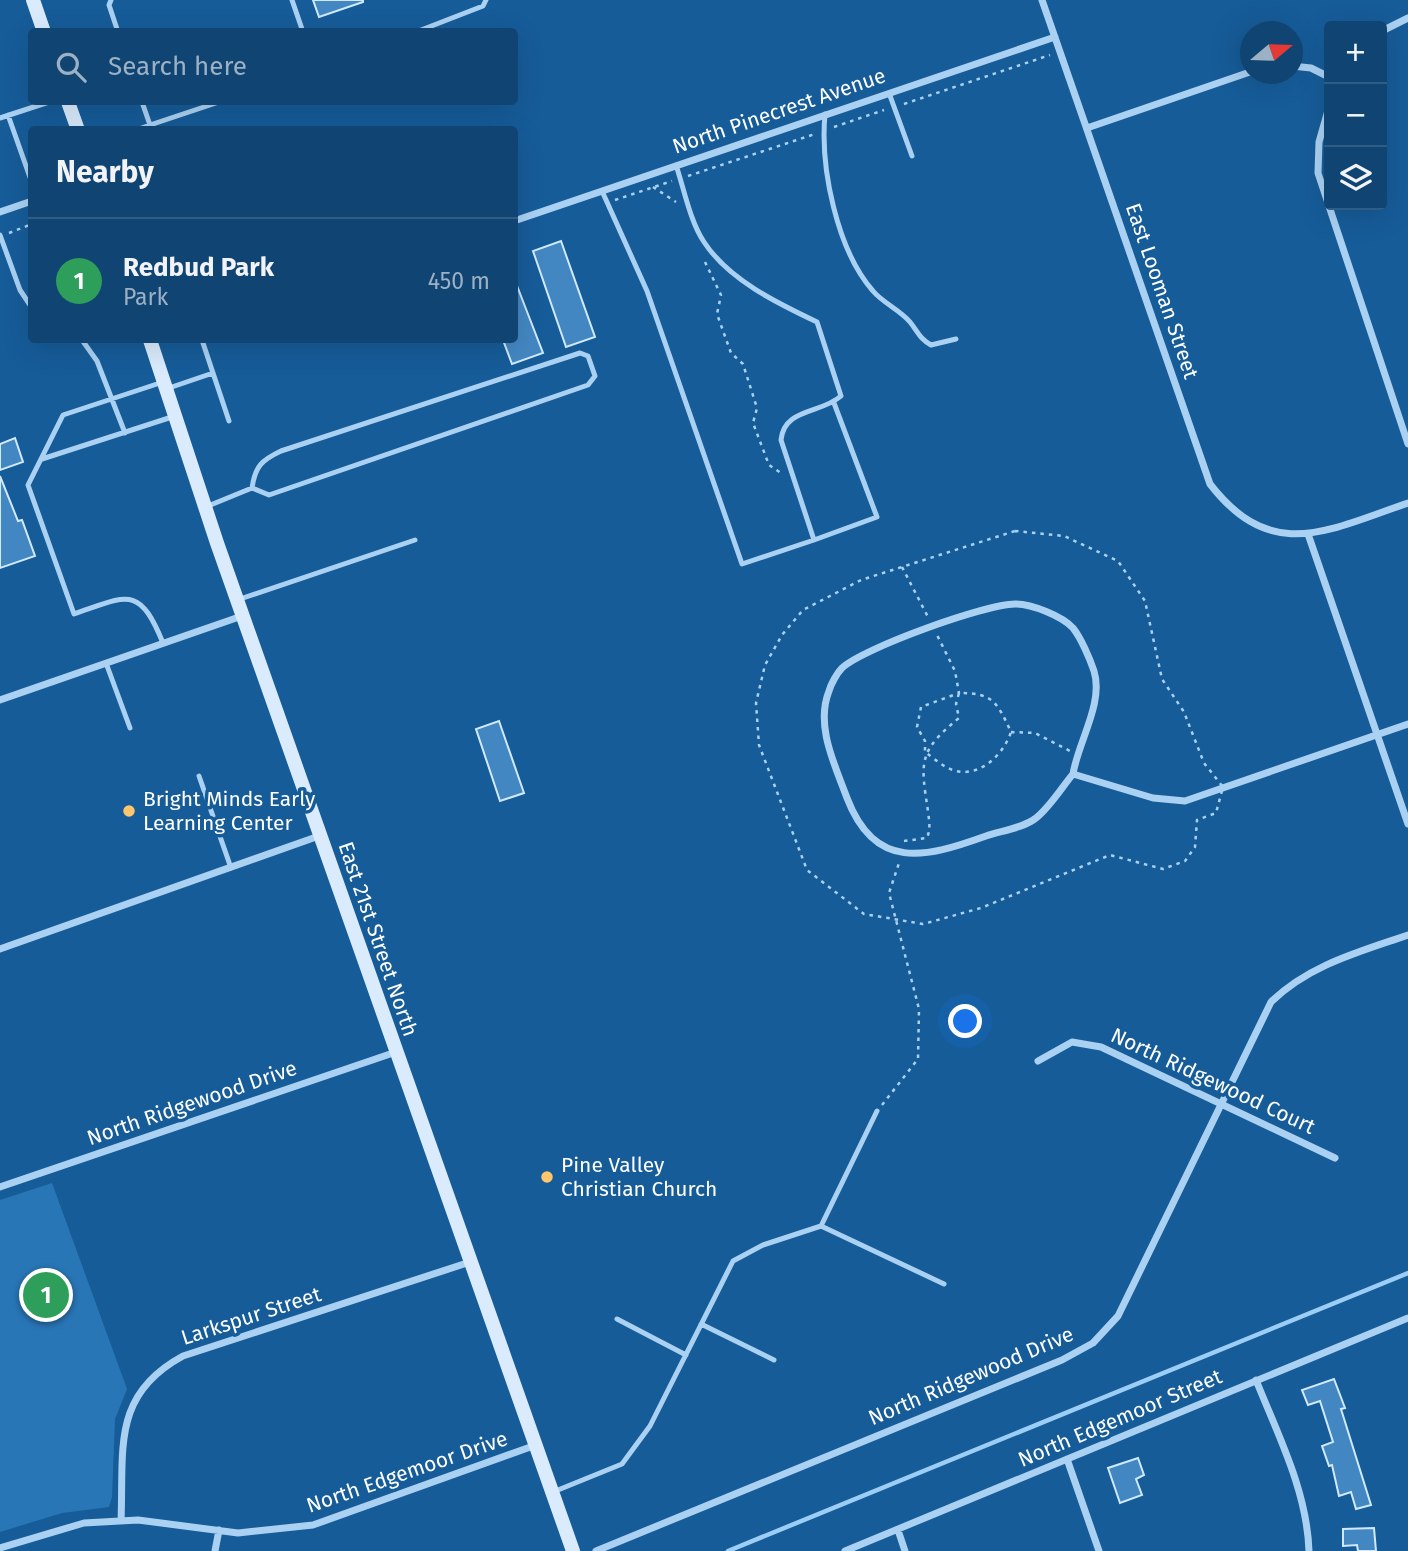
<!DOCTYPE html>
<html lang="en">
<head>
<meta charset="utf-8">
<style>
  body { margin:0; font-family:"Fira Sans",sans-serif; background:#194c78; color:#f1f3f6 }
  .controls { position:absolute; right:21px; top:21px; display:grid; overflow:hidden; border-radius:7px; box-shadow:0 7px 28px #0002 }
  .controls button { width:63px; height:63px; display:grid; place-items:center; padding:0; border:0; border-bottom:2px solid #305d85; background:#104573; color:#f1f3f6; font:35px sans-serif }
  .compass { position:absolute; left:1240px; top:21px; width:63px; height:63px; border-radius:50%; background:#104573; box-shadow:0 7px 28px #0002; rotate:71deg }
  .you { position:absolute; left:966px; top:1022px; width:24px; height:24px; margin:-18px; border:5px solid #fff; border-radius:50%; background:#1a73e8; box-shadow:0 0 0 10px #1a73e833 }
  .badge { display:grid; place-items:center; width:46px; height:46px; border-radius:50%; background:#ffc66b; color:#fff; font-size:23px; font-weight:700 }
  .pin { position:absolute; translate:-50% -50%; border:4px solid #fff; box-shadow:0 2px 7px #0006 }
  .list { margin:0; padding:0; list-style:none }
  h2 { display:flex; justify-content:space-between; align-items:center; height:91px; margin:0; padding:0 28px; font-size:30px }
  h2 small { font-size:23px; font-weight:400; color:#9cb1c4 }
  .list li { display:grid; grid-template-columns:46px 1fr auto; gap:21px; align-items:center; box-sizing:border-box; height:126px; padding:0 28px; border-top:2px solid #305d85 }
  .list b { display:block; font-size:26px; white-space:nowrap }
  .list p { margin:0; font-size:23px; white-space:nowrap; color:#9cb1c4 }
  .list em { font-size:23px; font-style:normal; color:#9cb1c4 }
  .icon { flex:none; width:38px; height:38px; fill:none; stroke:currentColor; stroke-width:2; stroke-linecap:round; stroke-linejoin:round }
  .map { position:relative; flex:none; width:1408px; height:1551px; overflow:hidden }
  .search { position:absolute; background:#104573; box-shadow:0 7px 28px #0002; left:28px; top:28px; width:490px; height:77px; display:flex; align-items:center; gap:18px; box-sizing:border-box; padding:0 24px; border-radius:7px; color:#9cb1c4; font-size:26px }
  .panel { position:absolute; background:#104573; box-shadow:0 7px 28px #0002; left:28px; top:126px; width:490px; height:217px; border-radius:7px }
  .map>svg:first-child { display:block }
  .green { fill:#2976b7 }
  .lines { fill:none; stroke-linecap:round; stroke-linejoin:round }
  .stream { stroke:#9ccef5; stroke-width:4.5 }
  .building { fill:#4387c2; stroke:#d1e9fc; stroke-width:2 }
  .path { stroke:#aad1f2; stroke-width:2.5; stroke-dasharray:3.5 5; stroke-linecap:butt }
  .service { stroke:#aad1f2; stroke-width:5 }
  .minor { stroke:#aad1f2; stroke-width:7 }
  .secondary { stroke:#d9ebfc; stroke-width:14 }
  .poi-dot { fill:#ffc66b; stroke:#165c99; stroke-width:2.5 }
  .labels { text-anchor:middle; stroke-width:7; stroke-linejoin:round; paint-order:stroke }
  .street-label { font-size:21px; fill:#fff; stroke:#165c99 }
  .poi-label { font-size:21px; fill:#fff; stroke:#165c99; text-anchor:start }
</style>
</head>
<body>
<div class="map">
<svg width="1408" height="1551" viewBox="0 0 1408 1551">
  <rect width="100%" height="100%" fill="#165c99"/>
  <!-- green -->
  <path class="green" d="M52,1183L127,1389L115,1419L112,1497L109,1507L62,1513L0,1532V1200Z"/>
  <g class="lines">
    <!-- stream -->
    <path class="stream" d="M728,1551L1408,1273"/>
  </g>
  <!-- building -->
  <path class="building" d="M313,0H363V2L319,17Z
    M561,241L595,337L566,347L533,251Z
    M514,278L543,353L512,364L503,340H514Z
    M15,438L23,462L0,470V444Z
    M0,476L18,521L22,520L35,556L0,568Z
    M499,721L524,793L500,801L476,729Z
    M1334,1379L1345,1408L1341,1409L1371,1505L1356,1509L1351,1492L1339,1496L1332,1465L1329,1466L1322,1446L1333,1442L1320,1401L1308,1405L1302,1390Z
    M1138,1458L1144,1475L1136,1479L1142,1495L1120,1503L1108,1468Z
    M1374,1528L1376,1551H1358L1357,1545L1343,1546V1529Z"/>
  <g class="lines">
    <!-- path -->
    <path class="path" d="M904,104L1050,55
      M834,127L884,110
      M688,176L815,134
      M653,187L676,202
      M615,200L672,181
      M9,233L32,224
      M705,262L721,295L717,314L731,353L743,364L757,408L753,423L769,465L781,473
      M1015,531L1064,536L1118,561L1145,601L1162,679L1184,712L1204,763L1223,787L1216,813L1197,820L1195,847L1185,861L1163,869L1110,855L981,908L923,924L864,914L807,870L759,745L756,703L765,665L782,635L803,610L861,580Z
      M902,567L928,617
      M1011,732L1035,733L1070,751
      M904,841L927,838C931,828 929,821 928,811C920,760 919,751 959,718L956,704L959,693C993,693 997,702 1011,732C1003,756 976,782 948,768C940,764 932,757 925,752V741L917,727L921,707L959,693L955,671L937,635
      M882,1105L918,1059L919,1009L889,893L899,863"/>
    <!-- service -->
    <path class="service" d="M111,0L109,5L118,32
      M292,0L303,32
      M416,32L483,6L486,0
      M889,93L912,156
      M825,114C820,168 837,250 873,291C883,303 900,310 910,322C918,332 919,338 931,345L956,339
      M8,115L32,183
      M0,118L49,102
      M136,130L150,125L142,102
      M152,130L150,125L219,102
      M602,191L647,291L742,564L814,540L781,440C784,408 821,414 841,396L817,322C777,303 729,280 704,242C690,221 684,189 676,165
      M0,235L20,290L32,308
      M82,340L97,361L125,433
      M202,340L229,421
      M163,382L63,415L28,485L74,614C127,596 139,584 163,643
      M166,389L213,373
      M42,459L175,416
      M208,506L252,488C255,466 262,460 281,451L580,353L588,356L595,376L588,385L269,495L252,488
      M814,540L877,517L834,403
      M240,599L415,540
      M106,663L130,728
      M199,776L231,868
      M821,1226L944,1284
      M617,1319L686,1355
      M701,1324L774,1360
      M553,1492L622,1464L650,1426L733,1261L763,1245L821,1226L877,1111"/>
    <!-- minor -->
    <path class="minor" d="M1042,0L1210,484C1272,564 1328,530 1408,503
      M1382,31L1408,18
      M1292,66L1311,68L1329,77
      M1329,107L1319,142L1318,173L1408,444
      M1087,128L1250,72
      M0,212L32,201
      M514,221L1055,37
      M1308,534L1408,824
      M0,700L242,616
      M1073,774C1062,787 1050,807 1036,818C1024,828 1000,831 986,836C925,858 875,871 847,798C835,765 815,726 829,691C831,684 837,673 842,668C863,648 986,604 1015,604C1032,604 1062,616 1073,628C1081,638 1090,659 1094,671C1104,703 1078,742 1073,774L1153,798L1185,801L1408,724
      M0,949L319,836
      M1038,1061L1072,1042L1101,1047L1335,1158
      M0,1187L396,1052
      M1256,1380C1278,1435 1307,1491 1309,1551
      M1067,1459L1099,1551
      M121,1521C124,1449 111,1395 183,1356L470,1262
      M898,1530L905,1551
      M0,1548L84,1523L138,1520L238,1533L313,1525L536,1445
      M215,1551L219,1530
      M596,1551L1062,1360L1093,1343L1118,1316L1271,1002C1309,965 1359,952 1408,935
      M845,1551L1408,1318"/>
    <!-- secondary -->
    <path class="secondary" d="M33,0L44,32
      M68,102L78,130
      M150,340L217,543L573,1551"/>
  </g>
  <!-- markers -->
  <g class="poi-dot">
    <circle cx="129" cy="811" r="7"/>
    <circle cx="547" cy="1177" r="7"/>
  </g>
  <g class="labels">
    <!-- street labels -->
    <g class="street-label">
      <text transform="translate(779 111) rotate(-19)" y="7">North Pinecrest Avenue</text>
      <text transform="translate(1162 291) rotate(71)" y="7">East Looman Street</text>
      <text transform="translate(378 939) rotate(71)" y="7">East 21st Street North</text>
      <text transform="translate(1213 1081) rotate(25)" y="7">North Ridgewood Court</text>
      <text transform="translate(192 1103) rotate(-19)" y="7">North Ridgewood Drive</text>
      <text transform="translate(251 1316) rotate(-18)" y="7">Larkspur Street</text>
      <text transform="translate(971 1376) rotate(-23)" y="7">North Ridgewood Drive</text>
      <text transform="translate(1120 1418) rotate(-23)" y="7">North Edgemoor Street</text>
      <text transform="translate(407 1472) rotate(-19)" y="7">North Edgemoor Drive</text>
    </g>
    <!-- poi labels -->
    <g class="poi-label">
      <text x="143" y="806">Bright Minds Early<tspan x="143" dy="24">Learning Center</tspan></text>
      <text x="561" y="1172">Pine Valley<tspan x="561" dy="24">Christian Church</tspan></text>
    </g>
  </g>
</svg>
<div class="controls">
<button>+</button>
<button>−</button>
<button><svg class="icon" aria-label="layers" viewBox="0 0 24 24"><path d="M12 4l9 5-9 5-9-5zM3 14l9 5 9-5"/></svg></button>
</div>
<svg class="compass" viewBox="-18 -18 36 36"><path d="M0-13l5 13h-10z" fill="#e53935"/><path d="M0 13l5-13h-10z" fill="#9cb1c4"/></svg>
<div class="you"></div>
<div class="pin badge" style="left:46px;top:1295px;background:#2e9e5b">1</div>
<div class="search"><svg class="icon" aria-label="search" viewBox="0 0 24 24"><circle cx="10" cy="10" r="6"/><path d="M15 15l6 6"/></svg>Search here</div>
<section class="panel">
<h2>Nearby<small></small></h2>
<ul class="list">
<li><span class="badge" style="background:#2e9e5b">1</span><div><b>Redbud Park</b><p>Park</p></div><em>450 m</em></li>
</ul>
</section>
</div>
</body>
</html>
